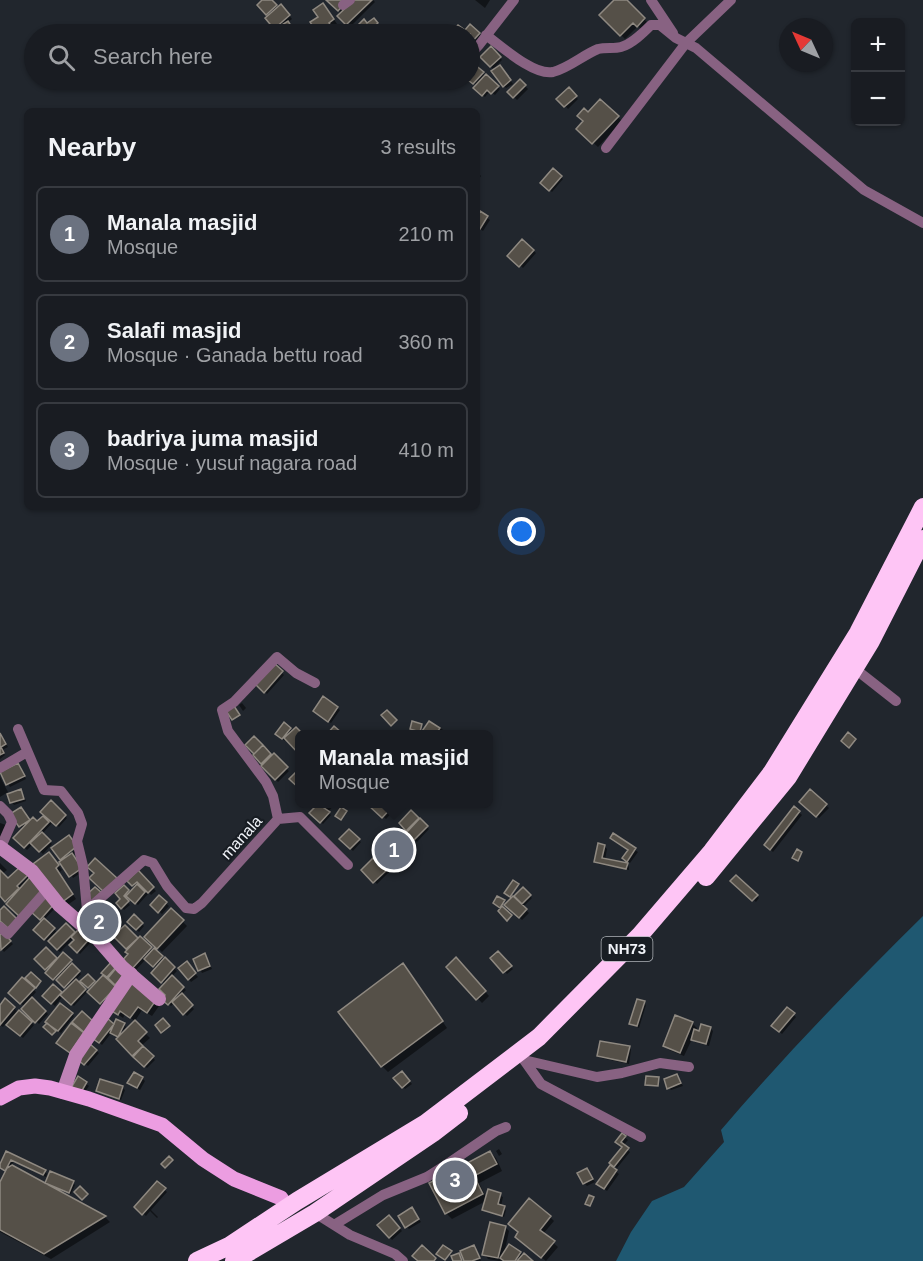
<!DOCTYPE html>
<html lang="en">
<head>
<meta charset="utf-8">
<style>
  body { margin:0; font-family:Helvetica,sans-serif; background:#22252a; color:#f1f3f6 }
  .controls { position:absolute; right:18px; top:18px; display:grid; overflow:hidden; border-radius:9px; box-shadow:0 2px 4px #0004 }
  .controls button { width:54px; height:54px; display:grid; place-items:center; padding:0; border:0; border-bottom:2px solid #373a40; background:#191c22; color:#f1f3f6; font:30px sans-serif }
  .compass { position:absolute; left:779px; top:18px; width:54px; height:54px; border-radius:50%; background:#191c22; box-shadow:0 2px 4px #0004; rotate:314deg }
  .you { position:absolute; left:522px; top:532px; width:21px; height:21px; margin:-15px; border:4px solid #fff; border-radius:50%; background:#1a73e8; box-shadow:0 0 0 9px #1a73e833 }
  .badge { display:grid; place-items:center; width:39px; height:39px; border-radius:50%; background:#ea580c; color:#fff; font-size:20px; font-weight:700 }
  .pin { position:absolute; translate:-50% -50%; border:3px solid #fff; box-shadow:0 2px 6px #0006 }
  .popup { position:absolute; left:295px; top:730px; width:198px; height:78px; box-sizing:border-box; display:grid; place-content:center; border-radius:9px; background:#191c22; filter:drop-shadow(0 2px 4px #0005); font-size:20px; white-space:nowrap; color:#9fa1a5 }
  .popup b { font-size:22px; color:#f1f3f6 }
  .popup::after { content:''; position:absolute; left:50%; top:100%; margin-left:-12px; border:12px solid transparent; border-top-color:#191c22 }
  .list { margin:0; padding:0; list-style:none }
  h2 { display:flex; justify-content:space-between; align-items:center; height:78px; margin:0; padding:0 24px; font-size:26px }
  h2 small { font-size:20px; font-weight:400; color:#9fa1a5 }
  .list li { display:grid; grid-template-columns:39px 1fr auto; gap:18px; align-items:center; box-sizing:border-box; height:96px; margin:0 12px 12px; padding:0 12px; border:2px solid #373a40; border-radius:9px }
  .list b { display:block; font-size:22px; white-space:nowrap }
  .list p { margin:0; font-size:20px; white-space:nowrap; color:#9fa1a5 }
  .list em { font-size:20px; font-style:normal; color:#9fa1a5 }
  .icon { flex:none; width:33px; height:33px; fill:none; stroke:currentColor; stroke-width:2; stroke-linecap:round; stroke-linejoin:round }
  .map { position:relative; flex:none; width:923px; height:1261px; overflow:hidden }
  .search { position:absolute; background:#191c22; box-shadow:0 2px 4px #0004; left:24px; top:24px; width:456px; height:66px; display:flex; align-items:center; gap:15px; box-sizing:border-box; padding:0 21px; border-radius:33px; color:#9fa1a5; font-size:22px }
  .panel { position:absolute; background:#191c22; box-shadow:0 2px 4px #0004; left:24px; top:108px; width:456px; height:402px; border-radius:9px }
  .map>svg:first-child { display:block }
  .water { fill:#1f5871 }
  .shadow { fill:#0007 }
  .building { fill:#555048; stroke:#8f8981; stroke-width:1.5 }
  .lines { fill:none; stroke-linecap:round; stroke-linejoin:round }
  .street { stroke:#886282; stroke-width:10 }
  .secondary { stroke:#c083b7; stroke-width:14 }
  .primary { stroke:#ec9de1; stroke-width:15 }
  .highway { stroke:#fec5f5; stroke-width:18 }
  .labels { text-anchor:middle; stroke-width:4.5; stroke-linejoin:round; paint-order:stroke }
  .shield { fill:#181d23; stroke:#afb3b8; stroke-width:1.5 }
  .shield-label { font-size:15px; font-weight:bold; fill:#f0f3f8 }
  .street-label { font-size:16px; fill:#f0f3f8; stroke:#181d23 }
</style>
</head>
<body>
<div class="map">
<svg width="923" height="1261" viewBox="0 0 923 1261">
  <rect width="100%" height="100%" fill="#21262d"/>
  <!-- water -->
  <path class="water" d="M923,916V1261H616L631,1232L652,1201L684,1187L724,1142L721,1130C785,1055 853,985 923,916Z"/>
  <!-- shadow -->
  <path class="shadow" d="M264,0H270L278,9H284L292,19L287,23L296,34H279L267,18L270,16L259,5Z
    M328,0H373L375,2L350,27L339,16L342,14Z
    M475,0H490L485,8Z
    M616,0H625L648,23L642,30L638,26L625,39L601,15Z
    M327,9L337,24L332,28L337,34H318L312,22Z
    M374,20L379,26L370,34H366L359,26L368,25Z
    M471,26L481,36L470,49V34H452L465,33Z
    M491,48L502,60L493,69L482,57Z
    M474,66L500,89L495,95L490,91L485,97L475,88L477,86L470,79V71Z
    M502,69L513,84L506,88L504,86Z
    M520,81L528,89L517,100L509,92Z
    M569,90L578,99L568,109L559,99Z
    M600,101L622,121L598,147L578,129Z
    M553,170L563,179L552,192L542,183Z
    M477,172L481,176L477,181Z
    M481,213L490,220L483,231L477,227V219Z
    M523,242L536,253L523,268L510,256Z
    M274,665L284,675L267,694L257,684Z
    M242,703L246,708L243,711L239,705Z
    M337,708L340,710L331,723L317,713Z
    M430,723L451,734H422Z
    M290,729L293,732L296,729L301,734H300V752L287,739L285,741L279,736Z
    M0,735L8,747L2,750L5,755L0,759Z
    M254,738L289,771L278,782L263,766L265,765L247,745Z
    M20,768L26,779L10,787L2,773Z
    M0,777L8,792L0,797Z
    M21,791L26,801L14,805L12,802Z
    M810,791L829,808L819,818L801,802Z
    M51,803L67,818L59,827L53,822L42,834L52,844L43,854L33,844L27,850L15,838L23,830L20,826L23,812L31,822L37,823L45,815Z
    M320,804H335L328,812L331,815L323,824L311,813Z
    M369,804H392L396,808L386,819Z
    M794,808L802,815L773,852L766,845Z
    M411,812L429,829L417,842L401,823Z
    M0,823L6,825L0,845Z
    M349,831L361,842L353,851L341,839Z
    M614,835L638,852L630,863L627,861L629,851L612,838Z
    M395,838L410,852L397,865L382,851Z
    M604,846L607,849L605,860L627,864L629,867V870L598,864L595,862Z
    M78,848L79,850L72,855L84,871L73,878L62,860Z
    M49,854L62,870L59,873L76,899L66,906L62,902Z
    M375,858L389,872L377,884L363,870Z
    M0,863L7,870L2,874L8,880L20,869L56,907L44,920L58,933L66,925L75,935L80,930L92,941L80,954L71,945L76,940L74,938L60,952L35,930L43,921L33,912L9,904L0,894Z
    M138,872L156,891L151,895L140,883L137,886L148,894L138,905L128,896L125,899L130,905L124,910L118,903L122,899L124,887L130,894L136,888L129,881Z
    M736,877L759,898L756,902L733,881Z
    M523,889L532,898L523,907L529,913L522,920L507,905Z
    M159,897L169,906L162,914L152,905Z
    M171,910L187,926L162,952L146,937Z
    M102,911L114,928L104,936L100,930H96L93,927Z
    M134,916L144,926L139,932L129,922Z
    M125,927L138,940L140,938L153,951L155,950L177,971L171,977L186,990L181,995L194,1009L187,1016L174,1003L171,1006L163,999L167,995L166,985L153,973L157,968L146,959L134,972L129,950L116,936Z
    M0,932L13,944L4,952L0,947Z
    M46,949L57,960L63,954L81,974L75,981L87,992L74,1006L63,996L55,1006L44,996L53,986L63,995L68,989L49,975L36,959Z
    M498,953L513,969L507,974L492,958Z
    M205,955L212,969L202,973L195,959Z
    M456,959L489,996L482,1003L448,967Z
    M403,965L447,1028L388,1072L382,1066Z
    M118,966L119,986L110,982L117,990L103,1005L89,992L91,990L83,981L88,976L96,984L107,980L109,978L103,973Z
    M189,966L198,977L191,982L180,968Z
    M22,979L36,992L31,998L48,1014L39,1024L23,1009L25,1007L10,993Z
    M5,1001L34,1025L23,1038L6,1023L3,1027L0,1025V1007Z
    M155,1001L159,1006L152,1016L142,1010L135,1021L125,1014L123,1018L112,1010Z
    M644,1003L646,1005L639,1028L631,1023Z
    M787,1009L796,1017L782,1034L773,1026Z
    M72,1014L74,1016L61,1033L50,1024Z
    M107,1021L115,1026L124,1024L126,1027L122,1034L135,1023L150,1038L141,1046L155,1060L147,1068L118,1039L120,1038L112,1032L102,1045L97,1040Z
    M692,1023L697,1028L696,1030L700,1033L710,1028L713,1031L709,1046L695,1042L692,1039L684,1056L669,1050L665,1046Z
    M90,1046L99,1053L88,1066L79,1059Z
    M629,1047L631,1050L629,1064L601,1058L598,1056Z
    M402,1073L412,1084L405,1089L396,1078Z
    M677,1076L683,1086L671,1090L669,1088Z
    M78,1078L89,1086L83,1095Z
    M142,1078L145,1081L140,1090L129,1083Z
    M122,1088L125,1090L121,1100L98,1091Z
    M622,1135L628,1140L623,1146L630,1152L617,1168L611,1163L624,1147L617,1142Z
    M499,1149L502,1154L499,1156L496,1151Z
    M490,1152L496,1158L502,1171L479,1183L487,1199L489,1191L503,1197L501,1206L506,1210L504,1217L486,1212L483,1209L486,1201L452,1219L446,1213Z
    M7,1153L45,1171L47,1174L46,1177L14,1161L11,1166L52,1187L47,1183L73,1182L75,1185L71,1194L55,1188L54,1190L105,1217L110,1222L51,1259L0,1232V1185L7,1172L3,1169Z
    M610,1167L619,1174L607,1191L601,1186Z
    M587,1170L595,1182L587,1186L584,1183Z
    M157,1183L167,1192L151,1210L158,1217L157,1218L150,1211L146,1216L136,1207Z
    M414,1212L421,1222L409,1229L407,1227Z
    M389,1217L402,1231L392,1240L379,1225Z
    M550,1217L554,1221L543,1234L558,1247L546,1261L521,1241Z
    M505,1227L509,1231L504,1254L520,1253L531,1261H499L488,1259L484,1254Z
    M474,1247L481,1261H465Z"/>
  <!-- building -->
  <path class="building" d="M262,0H272L277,5L266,15L257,5Z
    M326,0H348L338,11Z
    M354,0H372L346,25L337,16Z
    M614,0H627L645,18L637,27L633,23L620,36L599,15Z
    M323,3L334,19L329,23L336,33L334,34H315L317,32L310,22L318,17L313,10Z
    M281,4L290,15L274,29L265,18Z
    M374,18L378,23L364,34L357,26L364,19L367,23Z
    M288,21L296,34H277L274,30Z
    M470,24L480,33L470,44V34H450L458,25L465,30Z
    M491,46L501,57L490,67L480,57Z
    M474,64L484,72L473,84L468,80L470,69Z
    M500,65L511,80L503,87L491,71Z
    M486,74L499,86L491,94L487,90L482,96L473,88Z
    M520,79L526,85L513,98L507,92Z
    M569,87L577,96L564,107L556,99Z
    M600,99L619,116L592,144L576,129L583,121L577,116L584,108L588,112Z
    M553,168L562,176L549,191L540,183Z
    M480,211L488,216L480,229L477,227V216Z
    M522,239L534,250L519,267L507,256Z
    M274,663L283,671L264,693L255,684Z
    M323,696L338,707L328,722L313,711Z
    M234,706L240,715L232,720L226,711Z
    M387,710L397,720L391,726L381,715Z
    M412,721L422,724L420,732L410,729Z
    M429,721L440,728L436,734H420Z
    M284,722L291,728L282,739L275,734Z
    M334,726L343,734H327Z
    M296,727L303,734H300V751L298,753L284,738Z
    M848,732L856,739L849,748L841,741Z
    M0,733L6,744L1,747L4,753L0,755Z
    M254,736L263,745L254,754L245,745Z
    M263,745L271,754L261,764L253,755Z
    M274,753L288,767L275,780L261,766Z
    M18,763L25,776L6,785L0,772Z
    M299,769L300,770V789L289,779Z
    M21,789L24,799L10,803L7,794Z
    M810,789L827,804L816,817L799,802Z
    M51,800L66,815L56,826L40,812Z
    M318,804L330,812L320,823L309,813Z
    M367,804H395L382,818Z
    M794,806L800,811L770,850L764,845Z
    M21,807L30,820L19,827L10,814Z
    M341,807L347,811L341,820L335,816Z
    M411,810L419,818L406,831L399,823Z
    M43,816L49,822L24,848L13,838L33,817L37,821Z
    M420,818L428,826L414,840L406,833Z
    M349,829L360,839L350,849L339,839Z
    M399,829L405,835L400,840L394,834Z
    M42,832L51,841L39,852L30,843Z
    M613,833L636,848L627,862L622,858L628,850L610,838Z
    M69,835L77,846L60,860L51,848Z
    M395,836L408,849L393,864L380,851Z
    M598,843L605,845L602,858L628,863L626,869L594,862Z
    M797,849L802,852L798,861L792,858Z
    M49,852L59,865L56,868L73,894L61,903L33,864Z
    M72,853L82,868L69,877L59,862Z
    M375,856L388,869L373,883L361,870Z
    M95,858L118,879L105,893L89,878L94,873L87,867Z
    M20,867L28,875L17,886L19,888L5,902L0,896V870L8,878Z
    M138,870L154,887L148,893L137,882L132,886L127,881Z
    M736,875L758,895L752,901L730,881Z
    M30,877L44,891L20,917L6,904Z
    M513,880L519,884L510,897L504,893Z
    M137,884L145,892L135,904L126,896Z
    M124,885L129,890L124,896L129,901L121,909L116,903L120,899L115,893Z
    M95,887L102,893L93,903L85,896Z
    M523,887L531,895L522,904L514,896Z
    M45,894L55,903L40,920L30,911Z
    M159,895L167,902L158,913L150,905Z
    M497,896L505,900L500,908L493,903Z
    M513,896L527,909L519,918L504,905Z
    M4,906L17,919L8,928L0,921V910Z
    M502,906L512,915L507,921L498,911Z
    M171,908L184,920L157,949L144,937Z
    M92,910H102L112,925L100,934L98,928H92L86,920Z
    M134,914L143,923L136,930L127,922Z
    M44,918L55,928L44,940L33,930Z
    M66,923L75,932L57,950L48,941Z
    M125,925L138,938L126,949L113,936Z
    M80,928L91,937L77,953L69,945L74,940L71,937Z
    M3,932L11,941L1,950L0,935Z
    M140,936L152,947L130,971L121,962L128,954L125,952Z
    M46,947L57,958L45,970L34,959Z
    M154,948L163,956L153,967L144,959Z
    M498,951L512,966L503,973L490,958Z
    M63,952L72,960L53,980L45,973Z
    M205,953L210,966L198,971L193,959Z
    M165,957L175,967L161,983L151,973Z
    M456,957L486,991L476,1000L446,967Z
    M113,960L118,965L107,977L101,973Z
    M187,961L196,973L188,980L178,968Z
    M72,963L80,971L64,988L56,980Z
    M403,963L443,1021L381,1067L338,1012Z
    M117,967L125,974L115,985L108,978Z
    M31,972L41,981L36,988L25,978Z
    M88,974L95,981L88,988L80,981Z
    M103,975L116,987L100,1004L87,992Z
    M172,975L184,987L168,1005L161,999L165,995L159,989Z
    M22,977L35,988L20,1004L8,993Z
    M76,979L86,989L71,1005L60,995Z
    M130,982L156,1000L147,1013L138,1007L130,1018L120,1011L118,1015L110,1010Z
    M53,984L62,992L51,1004L42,996Z
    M182,993L193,1005L183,1015L172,1002Z
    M32,997L46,1011L35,1023L21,1009Z
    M5,998L15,1007L0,1025V1005Z
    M637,999L645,1001L637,1026L629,1024Z
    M60,1003L73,1013L58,1031L45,1022Z
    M787,1007L795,1013L779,1032L771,1026Z
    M19,1010L32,1022L20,1036L6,1025Z
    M82,1011L94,1022L85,1033L72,1022Z
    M675,1015L693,1022L680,1053L663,1046Z
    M107,1018L114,1024L99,1043L92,1038Z
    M163,1018L170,1026L161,1033L155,1025Z
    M116,1019L125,1023L118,1037L110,1033Z
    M135,1020L147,1032L138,1041L143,1046L132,1056L116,1039Z
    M47,1023L56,1031L52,1035L43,1027Z
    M71,1023L84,1033L70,1053L56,1043Z
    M701,1024L711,1027L706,1044L691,1040L694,1029L699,1031Z
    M600,1041L630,1046L626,1062L597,1056Z
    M90,1044L97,1050L84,1065L77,1059Z
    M143,1046L154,1056L144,1067L133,1057Z
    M402,1071L410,1081L402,1088L393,1078Z
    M134,1072L143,1077L137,1088L127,1083Z
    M677,1074L681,1083L667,1089L664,1079Z
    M78,1076L87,1082L80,1094L71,1088Z
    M646,1076L659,1077L658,1086L645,1085Z
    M100,1079L123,1086L119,1099L96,1091Z
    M622,1133L626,1136L621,1142L629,1148L614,1167L609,1163L622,1147L615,1142Z
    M6,1151L46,1170L43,1175L11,1160L5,1171L0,1168V1164Z
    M490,1151L497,1164L474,1176L483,1194L445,1214L429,1183Z
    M169,1156L173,1160L165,1168L161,1164Z
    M12,1165L106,1216L44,1254L0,1230V1182L7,1168Z
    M610,1165L617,1170L604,1189L596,1184Z
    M587,1168L593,1179L583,1184L577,1173Z
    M50,1171L74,1181L69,1193L45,1183Z
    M157,1181L166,1188L142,1215L134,1207Z
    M80,1186L88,1194L82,1200L74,1192Z
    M488,1189L501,1193L498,1204L505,1206L502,1216L482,1210Z
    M589,1195L594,1197L590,1206L585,1204Z
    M529,1198L551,1216L540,1230L555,1241L541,1258L515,1237L518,1232L508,1224Z
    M412,1207L419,1219L405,1228L398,1216Z
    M389,1215L400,1228L389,1238L377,1225Z
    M490,1222L506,1226L498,1258L482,1255Z
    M509,1244L521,1252L515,1261H504L500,1258Z
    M422,1245L436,1258L434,1261H418L412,1256Z
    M443,1245L452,1251L445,1260L436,1254Z
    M474,1245L480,1258L472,1261H464L460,1251Z
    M459,1253L462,1261H453L451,1256Z
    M524,1253L533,1261H517Z"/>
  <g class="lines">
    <!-- street -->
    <path class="street" d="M651,0L673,33
      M343,5L350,0
      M486,35C501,46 534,76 553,72C569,68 583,55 598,49C606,47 614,49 621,47C632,44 643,33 651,25H660L676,38L696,48L864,190L923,223
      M470,55L479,45L514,0
      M440,83L444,80
      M606,148L686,43L731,0
      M854,668L896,701
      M18,729L44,790L61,791L78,813L82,824L77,841L83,866L87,910
      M0,768L27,752
      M0,806L8,814L12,822L1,847
      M278,819L300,817L348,865
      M77,921L87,910L144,860L153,863L167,886L186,908L194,909L202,903L278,819L273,796L266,782L228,731L222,710L234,702L277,657L296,673L315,683
      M0,927L8,934L47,890
      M524,1060L597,1077L622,1073L660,1063L689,1067
      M524,1060L541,1084L641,1137
      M315,1213L350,1235L395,1254L403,1261
      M334,1225L383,1195L427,1177L446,1165L496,1131L506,1127"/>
    <!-- secondary -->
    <path class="secondary" d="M0,847L32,871L59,905L96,937L122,967L159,999
      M63,1092L76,1055L131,974"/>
    <!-- primary -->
    <path class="primary" d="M0,1098L19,1088L35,1086L50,1088L89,1099L162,1125L203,1159L234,1179L281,1198L287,1208"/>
    <!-- highway -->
    <path class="highway" d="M706,877L788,777L871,641L923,539
      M197,1261L229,1246L297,1201L426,1123L539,1037L640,935L712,851L772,772L858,633L923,507
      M234,1261L315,1213L433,1133L459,1113"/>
  </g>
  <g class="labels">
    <!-- shield labels -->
    <rect class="shield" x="601.5" y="937" width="51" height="24" rx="4.5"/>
    <g class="shield-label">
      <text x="627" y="954">NH73</text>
    </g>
    <!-- street labels -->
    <g class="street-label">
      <text transform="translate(241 837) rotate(-48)" y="6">manala</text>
    </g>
  </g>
</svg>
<div class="controls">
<button>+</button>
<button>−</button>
</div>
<svg class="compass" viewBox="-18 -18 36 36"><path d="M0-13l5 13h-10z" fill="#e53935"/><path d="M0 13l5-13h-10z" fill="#9fa1a5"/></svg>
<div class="you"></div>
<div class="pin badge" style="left:394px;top:850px;background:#6b7280">1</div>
<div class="popup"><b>Manala masjid</b>Mosque</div>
<div class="pin badge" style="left:99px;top:922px;background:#6b7280">2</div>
<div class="pin badge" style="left:455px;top:1180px;background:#6b7280">3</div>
<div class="search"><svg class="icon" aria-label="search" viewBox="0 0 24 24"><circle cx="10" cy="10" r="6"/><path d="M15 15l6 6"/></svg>Search here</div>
<section class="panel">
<h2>Nearby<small>3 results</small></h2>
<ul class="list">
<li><span class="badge" style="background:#6b7280">1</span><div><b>Manala masjid</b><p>Mosque</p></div><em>210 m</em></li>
<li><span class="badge" style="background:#6b7280">2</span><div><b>Salafi masjid</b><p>Mosque · Ganada bettu road</p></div><em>360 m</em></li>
<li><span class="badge" style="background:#6b7280">3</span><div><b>badriya juma masjid</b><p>Mosque · yusuf nagara road</p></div><em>410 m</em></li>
</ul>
</section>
</div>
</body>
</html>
